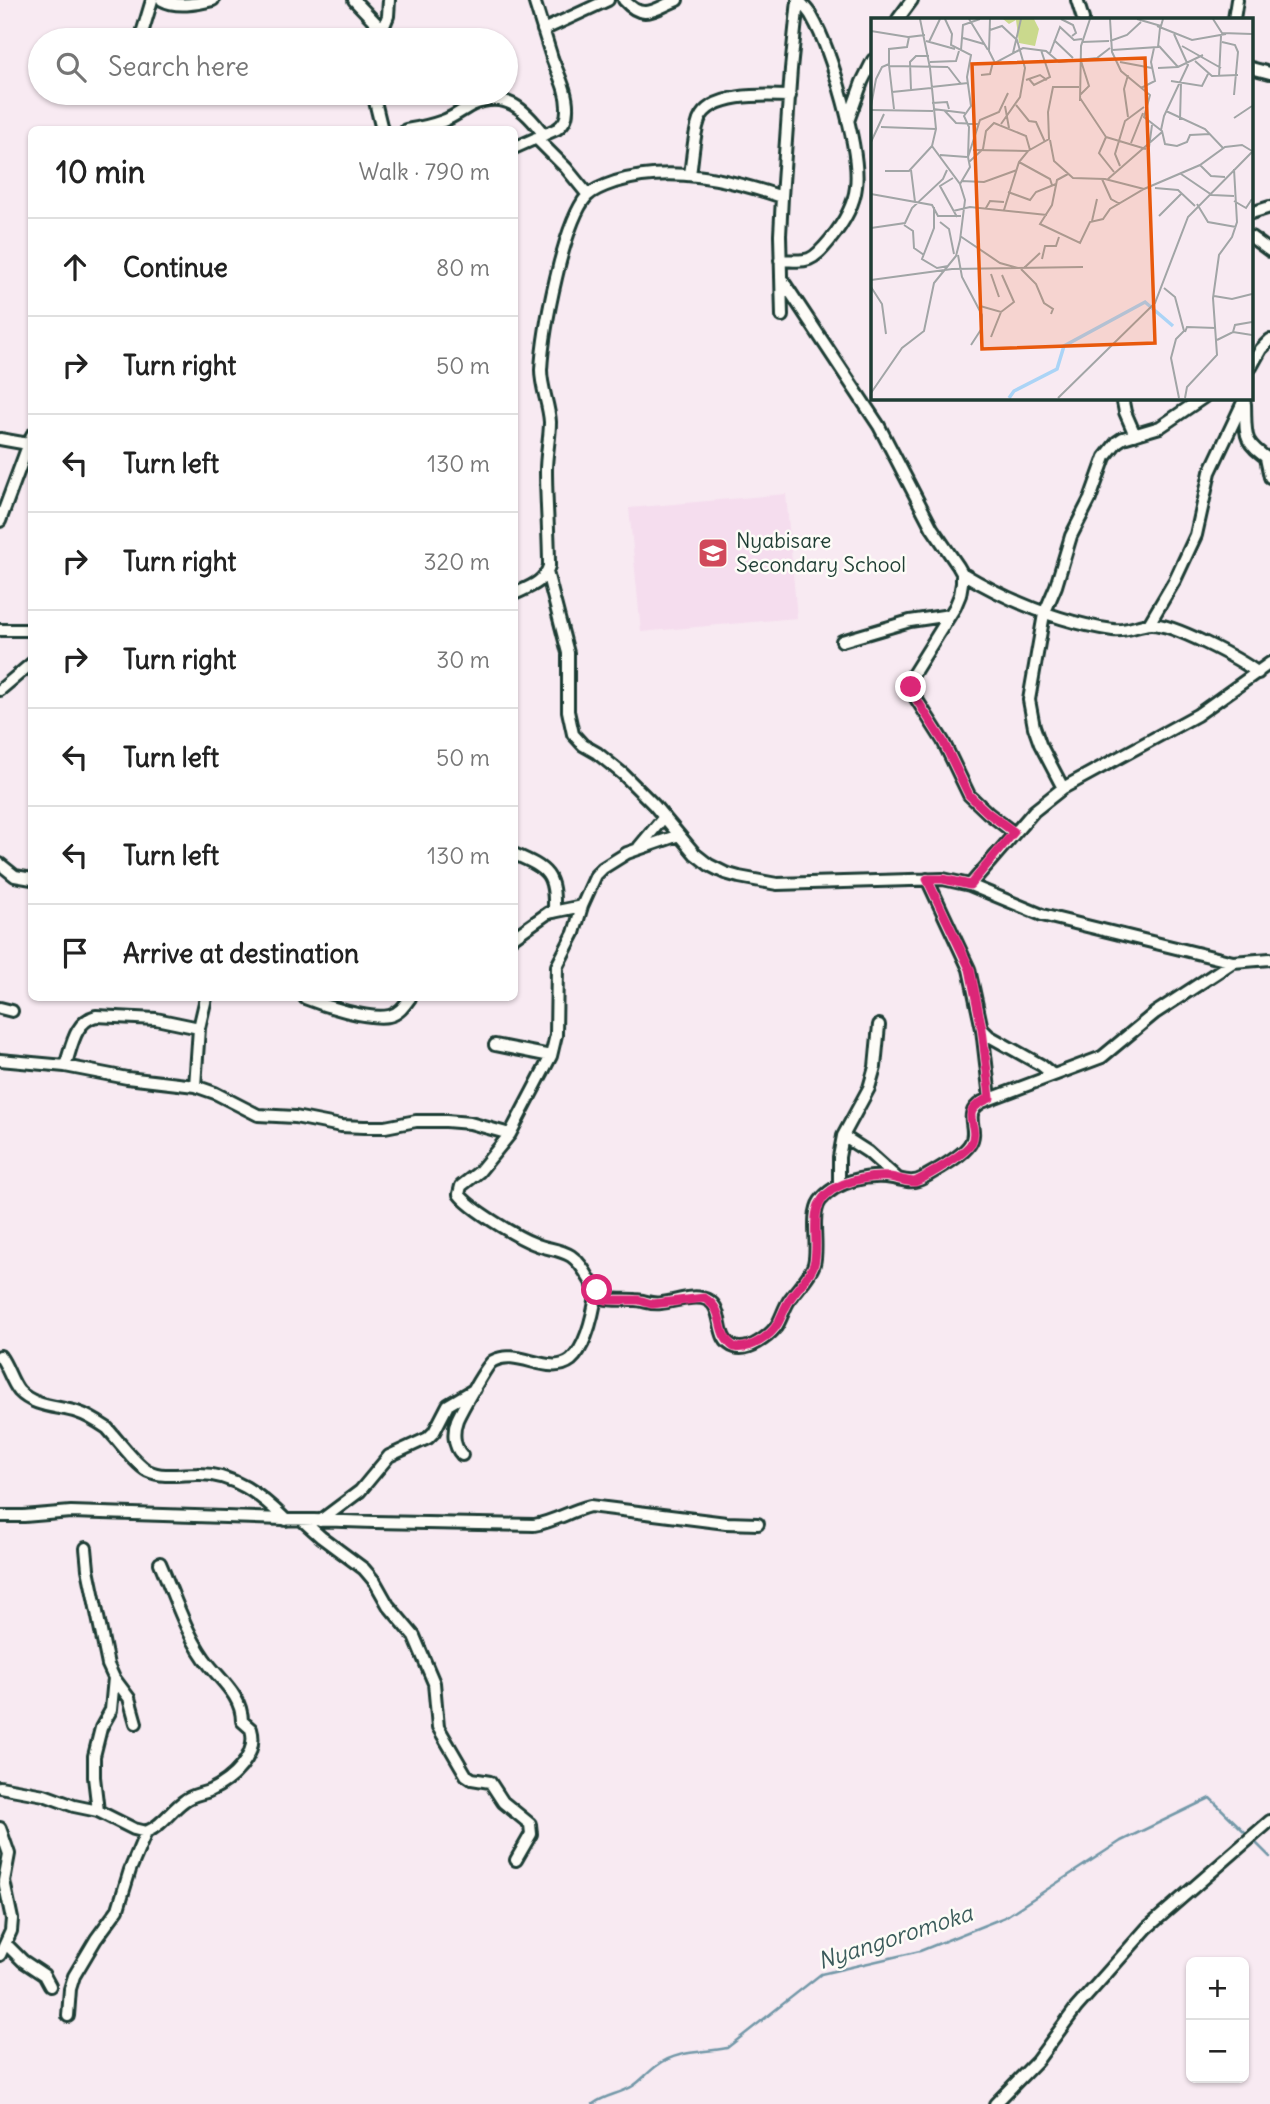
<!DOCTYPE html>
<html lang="en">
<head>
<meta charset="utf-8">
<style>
  body { margin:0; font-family:Delius,sans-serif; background:#f2f2f2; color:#222 }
  .controls { position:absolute; right:21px; bottom:21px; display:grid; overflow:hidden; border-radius:10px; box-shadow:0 2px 5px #0004 }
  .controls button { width:63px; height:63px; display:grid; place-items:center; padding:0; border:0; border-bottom:2px solid #e0e0e0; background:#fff; color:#222; font:35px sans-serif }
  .stop { position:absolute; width:21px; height:21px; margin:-16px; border:5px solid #db2777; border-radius:50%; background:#fff }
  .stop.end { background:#db2777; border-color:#fff; box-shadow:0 2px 7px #0008 }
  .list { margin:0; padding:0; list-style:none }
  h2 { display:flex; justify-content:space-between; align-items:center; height:91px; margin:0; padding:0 28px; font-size:30px }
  h2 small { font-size:23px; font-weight:400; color:#767676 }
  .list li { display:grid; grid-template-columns:46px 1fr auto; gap:21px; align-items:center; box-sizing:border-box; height:98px; padding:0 28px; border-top:2px solid #e0e0e0 }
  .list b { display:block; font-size:26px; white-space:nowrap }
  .list em { font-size:23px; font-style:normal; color:#767676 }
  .icon { flex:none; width:38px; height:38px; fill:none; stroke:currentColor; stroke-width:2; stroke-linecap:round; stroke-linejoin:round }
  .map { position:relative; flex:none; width:1270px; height:2104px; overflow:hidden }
  .search { position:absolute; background:#fff; box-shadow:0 2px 5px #0004; left:28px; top:28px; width:490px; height:77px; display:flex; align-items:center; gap:18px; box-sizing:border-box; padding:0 24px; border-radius:38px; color:#767676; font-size:26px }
  .panel { position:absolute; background:#fff; box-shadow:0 2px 5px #0004; left:28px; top:126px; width:490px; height:875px; border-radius:10px }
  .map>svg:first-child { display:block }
  .built { fill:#f5ddee }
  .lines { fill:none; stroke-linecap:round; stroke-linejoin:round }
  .stream { stroke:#7398a8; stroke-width:2.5 }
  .minor-casing { stroke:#1f3d34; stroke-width:16 }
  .minor { stroke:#fdfcf7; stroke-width:10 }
  .route { stroke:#db2777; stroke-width:9 }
  .labels { text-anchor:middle; stroke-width:5; stroke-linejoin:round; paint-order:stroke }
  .poi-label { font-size:21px; fill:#1f3d34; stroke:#fdfcf7; text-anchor:start }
  .water-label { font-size:23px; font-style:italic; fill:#3b5b5b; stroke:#fdfcf7 }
  .inset-river { fill:none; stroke:#abd4f6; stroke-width:3.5 }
  .inset-road { fill:none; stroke:#a1a5a6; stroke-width:2 }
  .view { fill:#e8590c; fill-opacity:0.15; stroke:#e8590c; stroke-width:3.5 }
  .inset-edge { fill:none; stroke:#1f3d34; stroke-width:3.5 }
</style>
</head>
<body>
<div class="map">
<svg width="1270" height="2104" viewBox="0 0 1270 2104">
  <rect width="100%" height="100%" fill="#f8eaf2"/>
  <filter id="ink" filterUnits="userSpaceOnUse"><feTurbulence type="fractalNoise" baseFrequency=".0143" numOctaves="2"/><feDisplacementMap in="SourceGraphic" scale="14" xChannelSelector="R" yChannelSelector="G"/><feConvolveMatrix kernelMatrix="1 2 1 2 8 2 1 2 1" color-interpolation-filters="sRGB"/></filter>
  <g filter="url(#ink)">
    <!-- built -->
    <path class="built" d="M786,494L797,618L641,632L629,508Z"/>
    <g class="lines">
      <!-- stream -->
      <path class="stream" d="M1253,1840L1270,1857
        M593,2104C605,2095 620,2094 633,2086C642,2080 649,2071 658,2065C678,2050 704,2053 727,2048L821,1974L920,1951L1005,1917L1121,1841L1210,1798L1248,1835"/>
      <!-- minor casing -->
      <g class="minor-casing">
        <path id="minor" d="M162,0C176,8 197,4 213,0
          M354,0L376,23L386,40
          M624,0C644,22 654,9 677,0
          M1077,0L1083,19
          M898,19L912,0
          M1234,19L1237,0
          M543,30L608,0
          M382,31L388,16L389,0
          M140,40L152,0
          M1251,68L1270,73
          M373,93L382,130
          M848,121L862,82L873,60
          M406,130C419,128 432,125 443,121C454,117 462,110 472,105C505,90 525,109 544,135
          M536,138L566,168L588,195
          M514,148L557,129C564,124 567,119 567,110C568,92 558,74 552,58C546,39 540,19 534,0
          M690,174C693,157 693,137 699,120C710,92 765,95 790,96
          M1251,213L1270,207
          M1251,237L1270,251
          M780,260C809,262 812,262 830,240C842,225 854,206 856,187C861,150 831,50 812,17C809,11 803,6 799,0
          M781,278L879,426L932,528L958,566L962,573V583L960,595L955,607L912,676L911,687L915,697L943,741L969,795L988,813L1014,833
          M782,316L780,235L782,197L791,69L798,0
          M1251,367L1261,349L1270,340
          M1122,397L1125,412L1135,435
          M1245,404C1246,436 1242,442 1270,460
          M0,439L28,444
          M1266,458L1270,477
          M0,521L32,435
          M547,572L568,653V711L573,734L583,745L597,753L623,774L654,805L695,854L709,865L725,873L739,877L777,884L943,879L970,885L1042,915L1233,962
          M962,573C1009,601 1058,622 1113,630C1127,632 1137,625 1150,624C1172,623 1240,659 1258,673
          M514,594C529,587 545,582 549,566C549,534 546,502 546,470C546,454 550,438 550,422C549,404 541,388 541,370C543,332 563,223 587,196C594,189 606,185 615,182C672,165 728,179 782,197
          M1149,624L1175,580L1196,535L1210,472L1245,398
          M0,630H32
          M842,641L910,621L950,615
          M0,690L32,663
          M1063,788L1040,744L1034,727L1029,700L1044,614L1056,586L1071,536L1090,499L1105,457L1117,442L1123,438L1160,427L1204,397
          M679,835L627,853L603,868L596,875L582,906L574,933L557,966L556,1035L551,1056L510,1134L479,1172L461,1186L459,1194C470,1209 517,1237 535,1244C546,1249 560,1249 571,1256C586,1266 590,1286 603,1298C613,1301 624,1299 635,1300C644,1300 651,1305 661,1303C674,1302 689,1295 702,1298C728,1303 712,1340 735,1347C748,1352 768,1337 776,1327C782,1318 784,1307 790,1299C797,1289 811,1275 814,1264C819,1246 810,1216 820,1201C835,1181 869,1174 893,1178C904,1180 912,1184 923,1178C935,1171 963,1156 970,1144C980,1128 961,1115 982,1102L1102,1057L1155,1013L1233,962L1270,959
          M639,847L664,817
          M514,854C549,869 555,874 554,912
          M0,864L15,876L32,879
          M927,879L969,969L982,1029L989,1036L1041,1065L1052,1074
          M970,885L1034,811L1063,788L1197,715L1270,663
          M514,937L548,913L582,906
          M305,998C325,1006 368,1020 389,1016C399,1014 405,1005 410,998
          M0,1008L12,1011
          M982,1029L990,1098
          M495,1045L551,1056
          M0,1060L65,1066L127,1078L195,1086L215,1093L258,1115L295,1117L341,1126L364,1127H385L416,1121H446L470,1123L510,1134
          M65,1066C72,1047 74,1022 96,1016L156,1019L199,1028
          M195,1086L199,1028L206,998
          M843,1136L868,1152L898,1179
          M839,1186V1157L843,1136L869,1088L875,1067L879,1025
          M0,1356C8,1367 11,1381 19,1391C34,1407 58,1406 77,1412C87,1415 98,1422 107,1428C117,1439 136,1465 148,1471C163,1478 181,1474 197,1474C233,1473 261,1495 286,1520
          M462,1455C453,1446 453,1431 457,1420C461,1411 487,1364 493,1361C517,1347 549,1377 571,1360C587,1346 594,1310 597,1290
          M0,1516H24L71,1512L374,1522L534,1525C556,1521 569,1511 590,1506L726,1523L758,1524
          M302,1520L321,1537L364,1569L375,1582L388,1605L414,1636L434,1683L438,1727L466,1775L472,1779L490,1782L503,1802L530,1824L531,1834L516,1860
          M320,1521L360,1491L389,1456L428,1438L434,1432L448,1405L475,1389
          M86,1548L88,1569L108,1665L114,1678L129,1698L136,1723
          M0,1787L44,1795L74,1806L98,1811L134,1829L146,1832C163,1825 170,1811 184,1801C191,1795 201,1794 209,1791C231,1781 259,1756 251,1729L242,1721C242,1698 224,1683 210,1666C188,1640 174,1595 160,1563
          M98,1811L94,1777V1756L101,1728L111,1710L114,1678
          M0,1828L9,1854L4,1881L12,1919L11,1931L0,1955
          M6,1944L23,1961L44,1975L50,1986
          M68,2016L70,1989L74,1976L96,1939L118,1909L130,1870L146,1832
          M995,2104L1037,2061L1076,2008L1147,1928L1270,1821"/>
      </g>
      <!-- minor -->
      <use href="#minor" class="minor"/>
    </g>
  </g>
  <g class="lines" filter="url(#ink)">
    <!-- route -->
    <path class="route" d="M597,1290L600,1296L607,1300H639L652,1304L704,1298C728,1312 713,1331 734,1347C750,1350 770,1337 778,1323C782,1315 785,1307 790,1299C796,1289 811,1275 814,1264C821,1237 805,1208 832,1190C848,1180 870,1176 889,1177C898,1178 906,1182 915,1182C927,1176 964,1155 971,1144C982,1123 954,1113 990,1098L982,1029L970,969L927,879H943L970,885L1014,832L988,813L969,795L943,741L915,697L911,687"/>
  </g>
  <!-- icons -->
  <defs>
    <g id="school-square" transform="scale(1.575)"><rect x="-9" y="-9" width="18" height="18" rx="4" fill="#d1495b" stroke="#fdfcf7"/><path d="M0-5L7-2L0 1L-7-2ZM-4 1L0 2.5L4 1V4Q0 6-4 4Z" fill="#fff"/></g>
  </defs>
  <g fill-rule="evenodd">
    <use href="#school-square" x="713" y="553"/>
  </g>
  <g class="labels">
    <!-- poi labels -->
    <g class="poi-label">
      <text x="736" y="548">Nyabisare<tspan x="736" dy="24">Secondary School</tspan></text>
    </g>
    <!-- water labels -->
    <g class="water-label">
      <text transform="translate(895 1937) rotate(-18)" y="8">Nyangoromoka</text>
    </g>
  </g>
  <!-- overview -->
  <g transform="translate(871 18)">
    <rect width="382" height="382" fill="#f8eaf2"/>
    <path d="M132,1H163L168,11L164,28L148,25L145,2L138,6Z" fill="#cad98d"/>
    <path class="inset-river" d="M138,380L143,373L186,351L193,328L274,284L302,308"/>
    <path class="inset-road" d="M74,1L81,16L80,27L100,37L96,59L100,88L93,98L98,109L97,139M98,1L117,32M119,1L118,33L124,45L152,30L175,33L188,44L226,40L239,30M190,1L202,7L205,15L201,18M239,1L241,34L250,53L279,77L273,99L291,113L294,126L306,128L316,124L319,117L339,116M266,1L290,8L292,1M342,1L351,15L381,16M286,8L321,22L355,16M119,12L131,8L146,22L154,50L149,79L130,106M0,13L37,19M92,20L113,26M183,22L202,40M55,23L84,31M239,23L256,17L270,4M58,24L69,1M211,24L238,23M351,24L364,27L367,34L363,77M288,28L307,49M311,28L350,50M90,32L92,7L109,1M241,32L287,29L289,10M142,35L150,1M179,35L189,9L203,22L211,21M324,43L341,58L367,57M59,44L85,43L88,33M249,44L281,50M18,47L23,91M18,48L77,49M77,49L90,66M287,50L307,49L332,37M110,57L119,56L122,44M257,57L253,71L257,99M348,59L350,18M158,61L163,67L179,59L170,32M155,62L169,57L176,62M300,63L331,68L337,56M60,69L97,65M270,70L284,63L280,44L283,30M40,72L39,44L45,38H58M21,74L60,70M209,77L218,68L210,43M209,80L235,119L228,135L243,154M209,83L210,28L219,1M61,85L76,84L78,91M145,87L158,103L165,104L174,124M0,88L5,61L11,49L18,46V31L36,29L38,19L54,17M134,88L138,110M62,91L94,95M0,92L62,93M73,92L85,105L107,106M295,93L334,111L352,130M363,100L381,88M309,102L310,65M10,109L65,111M290,112L293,98L317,47L303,16M235,119L275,131M179,122L183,143L202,160L234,161L273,171M0,124L13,96M260,125L272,95M278,129L281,107M102,132L157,133M69,137L96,139M98,144L112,131L115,113L123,105L155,118L159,132M148,144L179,161L181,167M329,147L340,158L354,159M249,148L244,136L254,103L273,89M40,152L44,184M14,153H38L61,128M197,156L186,162L181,187L169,206L209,225L219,204L232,201L239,191L273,171L329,147L354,129L371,127L381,133M310,156L341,177L363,178M82,160L69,168L86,199M231,161L240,181L249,186M237,161L291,114M90,163L113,164L146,152M89,166L99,149L97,139L109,102L128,94L137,75M284,170L307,172L324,188M137,174L159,182L165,174L185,166M0,176L61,187L67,198H90M363,183L375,190L381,181M326,186L337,204L365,209M63,189V210L51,241L66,250L77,248M115,190L119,183L133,184M133,192L148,144L157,133L178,121L177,94L182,69H208M82,193L99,189L176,197M288,198L311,175M221,203L226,181M69,204L78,211L83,236M33,207L42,213L43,230L53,237M0,210L34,205L41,190L72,161L76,152M89,218L129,245L147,250M87,237L91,259L111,297V310L100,327M171,241L174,228H185L188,219M153,250L169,235M150,251L165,266L173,285L182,291L180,296M120,256L128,279M0,262L81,251L212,249M0,269L11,286L15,316M293,270L304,279L313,313L305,321L300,340L308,380M343,278L361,281L381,276M109,288L130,294L143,284L131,257M314,314L316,309L345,310M362,314L364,307L381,304M120,319L130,294M346,322L362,314L381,317M0,375L31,330L53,313L63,265L85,238L89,222L94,182L89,166L61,128L65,111L59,50L49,1M187,380L284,285L317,199L381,134M314,380L316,369L346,337L342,280L348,237L361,219L366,204L363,151"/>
    <path class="view" d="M274,40L284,325L111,331L101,46Z"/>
    <rect width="382" height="382" class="inset-edge"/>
  </g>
</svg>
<div class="controls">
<button>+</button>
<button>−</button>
</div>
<div class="stop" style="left:597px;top:1290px"></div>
<div class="stop end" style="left:911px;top:687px"></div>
<div class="search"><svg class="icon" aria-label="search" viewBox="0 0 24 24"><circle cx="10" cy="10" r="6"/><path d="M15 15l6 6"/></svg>Search here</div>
<section class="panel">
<h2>10 min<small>Walk · 790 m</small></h2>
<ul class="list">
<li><svg class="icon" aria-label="ahead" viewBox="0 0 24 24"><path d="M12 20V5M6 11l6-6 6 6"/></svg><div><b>Continue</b></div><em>80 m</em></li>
<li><svg class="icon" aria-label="right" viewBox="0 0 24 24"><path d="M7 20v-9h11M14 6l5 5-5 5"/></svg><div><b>Turn right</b></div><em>50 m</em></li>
<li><svg class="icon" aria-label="left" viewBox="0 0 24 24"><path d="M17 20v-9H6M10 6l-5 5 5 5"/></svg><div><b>Turn left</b></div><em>130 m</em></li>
<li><svg class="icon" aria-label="right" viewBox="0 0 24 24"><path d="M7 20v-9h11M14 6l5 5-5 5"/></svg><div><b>Turn right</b></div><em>320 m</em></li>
<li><svg class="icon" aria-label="right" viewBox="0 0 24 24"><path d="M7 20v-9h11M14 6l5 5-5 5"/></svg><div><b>Turn right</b></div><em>30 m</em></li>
<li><svg class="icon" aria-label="left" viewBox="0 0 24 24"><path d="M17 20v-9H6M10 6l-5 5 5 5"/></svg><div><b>Turn left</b></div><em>50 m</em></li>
<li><svg class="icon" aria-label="left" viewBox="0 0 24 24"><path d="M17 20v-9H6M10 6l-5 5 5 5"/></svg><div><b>Turn left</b></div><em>130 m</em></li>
<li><svg class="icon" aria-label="arrive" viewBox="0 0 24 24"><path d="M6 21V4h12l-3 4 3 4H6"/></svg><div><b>Arrive at destination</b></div></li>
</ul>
</section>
</div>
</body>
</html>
